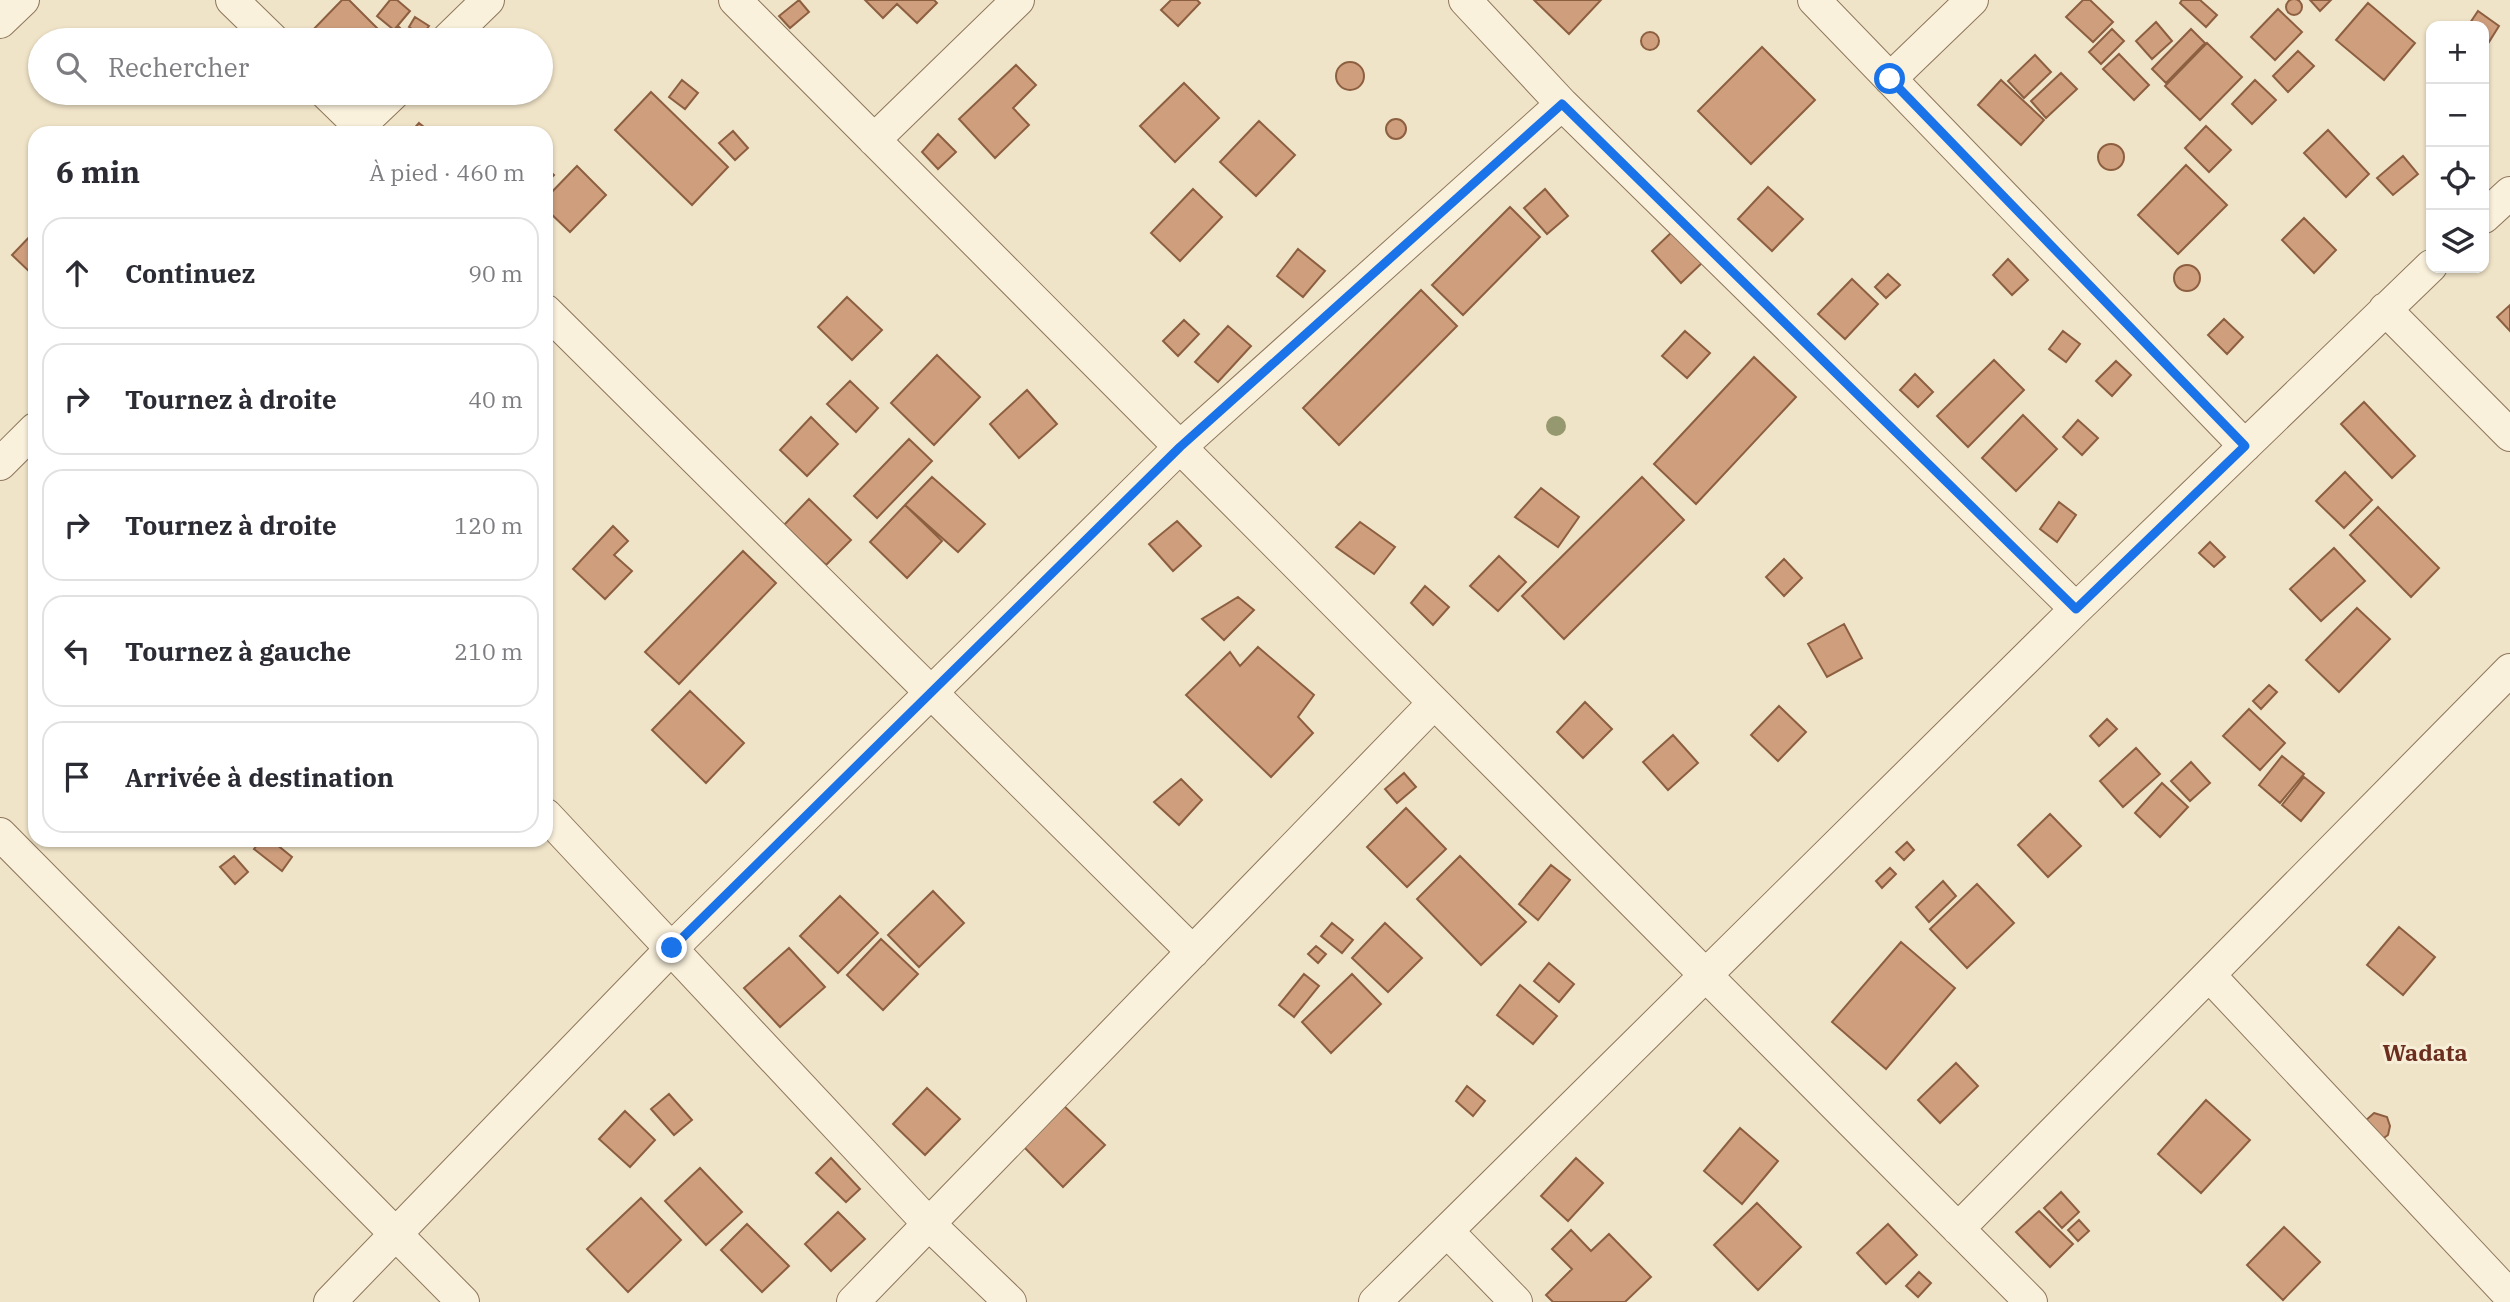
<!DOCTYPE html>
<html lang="fr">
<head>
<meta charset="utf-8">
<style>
  body { margin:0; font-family:"IBM Plex Serif",serif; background:#f2f2f3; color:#2b2b33 }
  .controls { position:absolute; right:21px; top:21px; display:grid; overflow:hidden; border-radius:14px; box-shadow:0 2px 5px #0004 }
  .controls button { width:63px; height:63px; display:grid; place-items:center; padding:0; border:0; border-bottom:2px solid #e1e1e2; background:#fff; color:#2b2b33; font:35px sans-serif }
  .stop { position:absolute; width:21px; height:21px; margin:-16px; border:5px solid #1a73e8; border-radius:50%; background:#fff }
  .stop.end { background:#1a73e8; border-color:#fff; box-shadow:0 2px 7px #0008 }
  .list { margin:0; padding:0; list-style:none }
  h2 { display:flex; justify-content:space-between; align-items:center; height:91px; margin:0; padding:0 28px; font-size:30px }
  h2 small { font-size:23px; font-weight:400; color:#7c7c81 }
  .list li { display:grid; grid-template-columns:46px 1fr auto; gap:21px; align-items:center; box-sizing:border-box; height:112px; margin:0 14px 14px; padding:0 14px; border:2px solid #e1e1e2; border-radius:21px }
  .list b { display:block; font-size:26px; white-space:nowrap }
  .list em { font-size:23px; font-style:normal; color:#7c7c81 }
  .icon { flex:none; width:38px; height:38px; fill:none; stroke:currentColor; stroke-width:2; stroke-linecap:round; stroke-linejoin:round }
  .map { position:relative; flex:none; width:2510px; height:1302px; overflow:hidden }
  .search { position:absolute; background:#fff; box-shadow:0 2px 5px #0004; left:28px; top:28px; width:525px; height:77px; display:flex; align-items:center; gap:18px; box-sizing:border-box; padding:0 24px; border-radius:38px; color:#7c7c81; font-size:26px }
  .panel { position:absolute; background:#fff; box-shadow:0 2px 5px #0004; left:28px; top:126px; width:525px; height:721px; border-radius:21px }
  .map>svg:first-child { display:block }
  .building { fill:#cf9f7d; stroke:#8d5f41; stroke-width:2 }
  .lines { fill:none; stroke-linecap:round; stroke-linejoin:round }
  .street-casing { stroke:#8d765c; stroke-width:34 }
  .street { stroke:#faf1dc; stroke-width:32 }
  .tree { fill:#96986f }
  .route { stroke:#1a73e8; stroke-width:9 }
  .labels { text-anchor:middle; stroke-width:6; stroke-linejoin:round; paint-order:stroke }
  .quarter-label { font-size:23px; font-weight:bold; fill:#6b2e1e; stroke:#f7eed8 }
</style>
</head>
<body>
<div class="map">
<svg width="2510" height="1302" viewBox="0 0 2510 1302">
  <rect width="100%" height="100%" fill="#f0e4c8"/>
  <!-- building -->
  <path class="building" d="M2286 7a8 8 0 1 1 16 0a8 8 0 1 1-16 0Z
    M342,0H349L388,39L399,27L412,40H313L308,35Z
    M390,0H397L410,11L394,30L377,16Z
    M799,0L809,12L790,28L779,16Z
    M865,0H934L937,3L917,23L897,4L883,18Z
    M1171,0H1197L1200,3L1178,26L1161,10Z
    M1534,0H1601L1569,34Z
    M2083,0H2090L2113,22L2093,42L2066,17Z
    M2182,0H2200L2217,15L2206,27L2180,3Z
    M2310,0H2331L2320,11Z
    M2368,3L2415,43L2384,80L2336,40Z
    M2278,9L2302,32L2275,60L2251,37Z
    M2478,11L2499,26L2489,42L2484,38V26H2468Z
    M415,17L429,26L422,35L409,27Z
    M2156,22L2172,41L2152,59L2136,41Z
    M2112,29L2124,41L2101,64L2089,52Z
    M2191,29L2205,43L2166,83L2152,69Z
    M1641 41a9 9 0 1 1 18 0a9 9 0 1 1-18 0Z
    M2207,43L2242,77L2200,120L2165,86Z
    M1762,47L1815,100L1751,164L1698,111Z
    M2298,51L2314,66L2288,92L2273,76Z
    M2119,54L2149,85L2134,100L2103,69Z
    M2035,55L2051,72L2024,98L2008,81Z
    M1336 76a14 14 0 1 1 28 0a14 14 0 1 1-28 0Z
    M1016,65L1036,85L1013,108L1029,125L995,158L959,119Z
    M2061,73L2077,89L2046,118L2031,101Z
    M682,80L698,93L685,109L669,97Z
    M2001,80L2044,120L2021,145L1978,105Z
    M2255,80L2276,100L2252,124L2232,104Z
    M1184,83L1219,118L1175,162L1140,126Z
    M651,92L728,167L692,205L615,130Z
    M1386 129a10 10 0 1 1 20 0a10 10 0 1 1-20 0Z
    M1259,121L1295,155L1256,196L1220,162Z
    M419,123L430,132V133H410Z
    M2206,126L2231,150L2209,172L2185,148Z
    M2328,130L2369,174L2346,197L2304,153Z
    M733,131L748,148L735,160L719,143Z
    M938,134L956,152L938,169L922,152Z
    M2098 157a13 13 0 1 1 26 0a13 13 0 1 1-26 0Z
    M2403,156L2418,174L2393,195L2377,178Z
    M2186,165L2227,205L2178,254L2138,215Z
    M577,166L606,195L570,232L546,209V198Z
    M546,168L554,175L546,183Z
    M1768,187L1803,219L1772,251L1738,219Z
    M1193,189L1222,217L1180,261L1151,233Z
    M1545,189L1568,216L1547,234L1524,208Z
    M1510,207L1540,237L1463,315L1432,285Z
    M2304,218L2336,250L2314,273L2282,240Z
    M1674,230L1704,261L1681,283L1652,251Z
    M35,231V277L12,255Z
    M1298,249L1325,271L1303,297L1277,276Z
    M2008,259L2028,280L2012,295L1993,275Z
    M2174 278a13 13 0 1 1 26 0a13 13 0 1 1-26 0Z
    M1888,274L1900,285L1886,298L1875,287Z
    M1852,279L1878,304L1845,339L1818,314Z
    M1421,290L1457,326L1339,445L1303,408Z
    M847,297L882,330L852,360L818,327Z
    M2510,305V331L2497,317Z
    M2224,319L2243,337L2227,354L2208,335Z
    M1184,320L1199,334L1178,356L1163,341Z
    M1228,326L1251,346L1218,382L1195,362Z
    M1685,331L1710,353L1687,378L1662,356Z
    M2063,331L2080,344L2066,362L2049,349Z
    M937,355L980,397L934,445L891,403Z
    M1754,357L1796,397L1696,504L1654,464Z
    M1994,360L2024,390L1968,447L1937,416Z
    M2116,361L2131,375L2112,396L2096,381Z
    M1915,374L1933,392L1918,407L1900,390Z
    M850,381L878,408L856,432L827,404Z
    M1027,390L1057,424L1019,458L990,424Z
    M2364,402L2415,456L2392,478L2341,424Z
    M2023,415L2057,449L2016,491L1982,458Z
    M811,417L838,444L807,476L780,450Z
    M2078,420L2098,438L2082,455L2063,437Z
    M909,439L932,461L877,518L854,496Z
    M2345,472L2372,500L2344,528L2316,501Z
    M932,477L985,524L958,552L905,505Z
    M1642,477L1684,520L1564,639L1522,596Z
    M1541,488L1579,517L1558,547L1515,517Z
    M809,499L851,540L826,565L784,525Z
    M2059,502L2076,515L2057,542L2040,529Z
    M905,505L942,541L907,578L870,542Z
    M2378,507L2439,568L2411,597L2350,535Z
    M1177,521L1201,546L1173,571L1149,544Z
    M1360,522L1395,547L1374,574L1336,547Z
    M613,526L628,541L614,555L632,571L605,599L573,569Z
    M2210,542L2225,557L2214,567L2199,553Z
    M2334,548L2365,581L2321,621L2290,589Z
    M743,551L776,583L679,684L645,652Z
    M1499,556L1526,582L1498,611L1470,586Z
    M1784,559L1802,578L1784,596L1766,577Z
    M1425,586L1449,607L1433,625L1411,603Z
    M1238,597L1254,610L1224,640L1202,619Z
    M2357,608L2390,639L2339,692L2306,660Z
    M1844,624L1862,658L1827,677L1808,644Z
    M1258,647L1314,695L1298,717L1313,733L1271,777L1186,695L1230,652L1240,666Z
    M2269,685L2277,692L2261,709L2253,701Z
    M690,691L744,743L706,783L652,730Z
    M1585,702L1612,729L1583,758L1557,732Z
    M1779,706L1806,732L1778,761L1751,735Z
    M2249,709L2285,743L2260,770L2223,736Z
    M2107,719L2117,729L2099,746L2090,736Z
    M1673,735L1698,763L1668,790L1643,762Z
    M2136,748L2160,774L2123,807L2100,781Z
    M2282,756L2304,774L2280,803L2259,785Z
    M2191,762L2210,783L2190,801L2171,781Z
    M1404,773L1416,787L1397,803L1385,789Z
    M2304,777L2324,793L2301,821L2282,805Z
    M1181,779L1202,800L1179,825L1154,802Z
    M2162,783L2188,807L2160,837L2135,813Z
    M1406,808L1446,849L1407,887L1367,847Z
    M2050,814L2081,846L2048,877L2018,845Z
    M261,840H271L292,857L282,871L254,849Z
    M1907,842L1914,850L1904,860L1896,852Z
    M234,856L248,872L235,884L220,867Z
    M1460,856L1526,922L1481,965L1417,899Z
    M1551,865L1570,880L1538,920L1519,904Z
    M1890,868L1896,874L1882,888L1876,881Z
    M1943,881L1956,896L1929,922L1916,907Z
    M1977,884L2014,923L1967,968L1930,929Z
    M933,891L964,923L919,967L888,935Z
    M840,896L878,933L838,973L800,936Z
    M1332,923L1353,940L1342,953L1321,936Z
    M1385,923L1422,958L1388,992L1352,958Z
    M2399,927L2435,957L2403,995L2367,965Z
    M881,939L918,974L883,1010L847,975Z
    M1901,942L1955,988L1886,1069L1832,1022Z
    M1316,946L1326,954L1318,963L1308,954Z
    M789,948L825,987L780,1027L744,988Z
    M1549,963L1574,984L1559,1002L1534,981Z
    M1304,974L1319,986L1294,1017L1279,1005Z
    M1352,974L1381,1004L1331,1053L1302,1022Z
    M1520,985L1557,1016L1533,1044L1497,1015Z
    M1956,1063L1978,1086L1940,1123L1918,1100Z
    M1467,1086L1485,1101L1473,1116L1456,1101Z
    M927,1088L960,1119L925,1155L893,1124Z
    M669,1094L692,1120L674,1135L651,1109Z
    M2206,1100L2250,1140L2201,1193L2158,1154Z
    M1063,1105L1105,1145L1063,1187L1023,1146Z
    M625,1111L655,1140L630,1167L599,1139Z
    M2374,1113L2387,1117L2390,1126L2388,1135L2381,1140L2364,1122Z
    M1740,1128L1778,1161L1742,1204L1704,1171Z
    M831,1158L860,1189L846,1202L816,1173Z
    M1576,1158L1603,1183L1568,1221L1541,1196Z
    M700,1168L742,1212L706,1245L665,1201Z
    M2061,1192L2079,1212L2062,1228L2044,1208Z
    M641,1198L681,1240L628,1292L587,1249Z
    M1757,1203L1801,1247L1758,1290L1714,1245Z
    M2039,1211L2073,1244L2050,1267L2016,1232Z
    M838,1212L865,1239L831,1271L805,1244Z
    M2079,1220L2089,1231L2078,1241L2068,1230Z
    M747,1224L789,1266L762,1292L721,1250Z
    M1888,1224L1917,1255L1886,1284L1857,1253Z
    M2284,1227L2320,1262L2283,1300L2247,1265Z
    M1571,1230L1591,1251L1609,1234L1651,1277L1625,1302H1553L1546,1295L1572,1269L1552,1249Z
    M1919,1272L1931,1283L1918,1297L1906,1286Z"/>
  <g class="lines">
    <!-- street casing -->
    <g class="street-casing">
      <path id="street" d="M232,0L273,40
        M735,0L2031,1302
        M1465,0L1562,104L2076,609
        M1814,0L2245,446
        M0,22L23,0
        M447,40L488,0
        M1890,79L1972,0
        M326,93L367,133
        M352,133L394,93
        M874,140L1018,0
        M2484,217L2510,193
        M2385,309L2510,435
        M546,311L1193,952
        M0,464L35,429
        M546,815L929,1224L1010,1302
        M0,834L463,1302
        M2209,975L2510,1296
        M1958,1229L2510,670
        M1447,1231L1516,1302
        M330,1302L672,948L1180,447L1562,104
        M853,1302L1434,703
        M1375,1302L2076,609L2431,266"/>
    </g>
    <!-- street -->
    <use href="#street" class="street"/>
  </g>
  <!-- trees -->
  <circle class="tree" cx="1556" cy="426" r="10"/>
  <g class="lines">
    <!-- route -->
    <path class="route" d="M672,948L1180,447L1562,104L2076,609L2245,446L1890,79"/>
  </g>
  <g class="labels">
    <!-- quarter labels -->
    <g class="quarter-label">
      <text x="2425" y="1061">Wadata</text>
    </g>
  </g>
</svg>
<div class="controls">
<button>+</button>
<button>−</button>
<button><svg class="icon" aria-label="locate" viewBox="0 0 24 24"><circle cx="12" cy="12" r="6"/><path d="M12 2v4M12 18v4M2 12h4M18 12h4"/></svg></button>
<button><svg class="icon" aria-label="layers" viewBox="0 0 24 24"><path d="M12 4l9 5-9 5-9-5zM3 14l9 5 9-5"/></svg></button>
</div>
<div class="stop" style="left:1890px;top:79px"></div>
<div class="stop end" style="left:672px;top:948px"></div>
<div class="search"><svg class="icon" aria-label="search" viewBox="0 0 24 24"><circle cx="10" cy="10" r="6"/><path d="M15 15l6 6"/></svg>Rechercher</div>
<section class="panel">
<h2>6 min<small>À pied · 460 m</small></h2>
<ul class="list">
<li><svg class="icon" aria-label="ahead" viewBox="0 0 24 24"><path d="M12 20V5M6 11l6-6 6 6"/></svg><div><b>Continuez</b></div><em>90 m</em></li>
<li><svg class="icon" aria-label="right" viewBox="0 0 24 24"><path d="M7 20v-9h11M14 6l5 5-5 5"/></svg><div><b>Tournez à droite</b></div><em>40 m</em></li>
<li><svg class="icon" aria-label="right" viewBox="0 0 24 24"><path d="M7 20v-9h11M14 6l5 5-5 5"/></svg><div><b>Tournez à droite</b></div><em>120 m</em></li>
<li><svg class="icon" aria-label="left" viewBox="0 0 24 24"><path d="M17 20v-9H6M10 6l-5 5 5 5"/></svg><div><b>Tournez à gauche</b></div><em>210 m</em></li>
<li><svg class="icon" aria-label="arrive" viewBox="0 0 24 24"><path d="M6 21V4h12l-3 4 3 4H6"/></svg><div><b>Arrivée à destination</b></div></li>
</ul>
</section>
</div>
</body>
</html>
